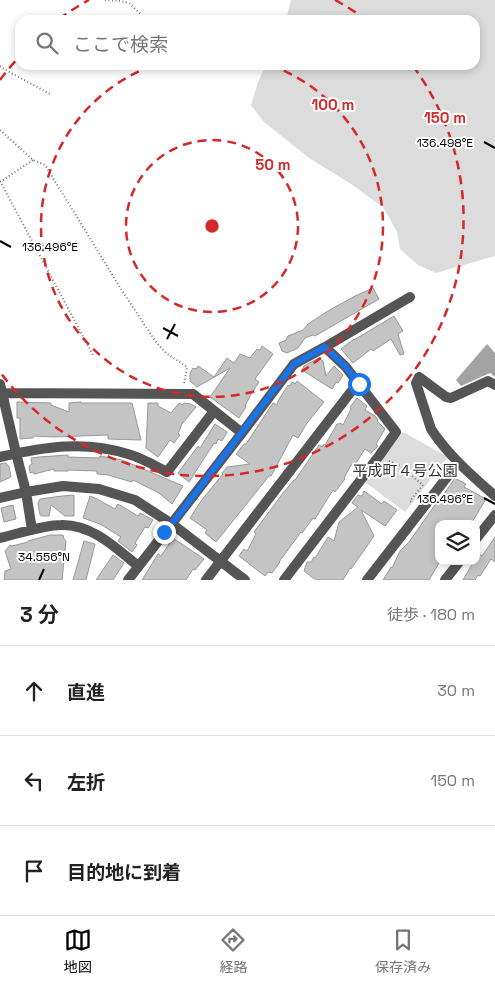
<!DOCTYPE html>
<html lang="ja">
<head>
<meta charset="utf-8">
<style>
  body { margin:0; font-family:"Space Grotesk","Noto Sans JP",sans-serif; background:#f2f2f2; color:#222 }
  .controls { position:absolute; right:15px; bottom:15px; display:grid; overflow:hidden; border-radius:10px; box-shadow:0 2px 8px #0003 }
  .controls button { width:45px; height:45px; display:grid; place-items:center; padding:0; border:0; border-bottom:1px solid #e0e0e0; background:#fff; color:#222; font:25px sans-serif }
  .stop { position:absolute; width:15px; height:15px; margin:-11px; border:4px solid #1a73e8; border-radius:50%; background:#fff }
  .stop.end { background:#1a73e8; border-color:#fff; box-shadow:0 1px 5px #0008 }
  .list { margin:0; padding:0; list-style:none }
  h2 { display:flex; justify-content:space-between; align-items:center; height:65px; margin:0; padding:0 20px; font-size:21px }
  h2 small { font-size:16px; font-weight:400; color:#767676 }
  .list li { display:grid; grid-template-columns:32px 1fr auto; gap:15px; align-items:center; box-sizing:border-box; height:90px; padding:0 20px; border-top:1px solid #e0e0e0 }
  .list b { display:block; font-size:19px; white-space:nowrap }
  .list em { font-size:16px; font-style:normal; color:#767676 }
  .icon { flex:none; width:28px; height:28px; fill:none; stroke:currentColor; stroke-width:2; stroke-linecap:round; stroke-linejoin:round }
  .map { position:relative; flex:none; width:495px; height:580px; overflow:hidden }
  .search { position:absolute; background:#fff; box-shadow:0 2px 8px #0003; left:15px; right:15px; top:15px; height:55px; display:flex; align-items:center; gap:12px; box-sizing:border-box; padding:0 18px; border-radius:15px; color:#767676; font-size:19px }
  .sheet { height:335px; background:#fff }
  nav { display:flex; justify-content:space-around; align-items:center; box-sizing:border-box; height:70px; border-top:1px solid #e0e0e0; background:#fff; font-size:14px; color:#767676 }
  nav a { display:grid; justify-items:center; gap:2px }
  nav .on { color:#000 }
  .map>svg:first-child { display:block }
  .green { fill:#dcdcdc }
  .water { fill:#a3a3a3 }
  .building { fill:#c4c4c4; stroke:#999 }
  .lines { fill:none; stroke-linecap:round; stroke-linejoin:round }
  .path { stroke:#777; stroke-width:2; stroke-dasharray:1 2.5; stroke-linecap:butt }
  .minor { stroke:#555; stroke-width:10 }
  .route { stroke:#1a73e8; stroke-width:6 }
  .ticks { fill:none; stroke:#000; stroke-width:2 }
  .ring { fill:none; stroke:#d62828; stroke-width:2.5; stroke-dasharray:9 6 }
  .labels { text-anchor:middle; stroke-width:4; stroke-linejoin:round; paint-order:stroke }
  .park-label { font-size:15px; fill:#333; stroke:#fff }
  .ticks-label { font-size:12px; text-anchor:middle; fill:#000; stroke:#fff; stroke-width:4; stroke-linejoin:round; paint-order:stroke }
  .centre { fill:#d62828; stroke:#fff; stroke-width:2.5 }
  .ring-label { font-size:15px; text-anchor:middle; font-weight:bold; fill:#d62828; stroke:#fff; stroke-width:4; stroke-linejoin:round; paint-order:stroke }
</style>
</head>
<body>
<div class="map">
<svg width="495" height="580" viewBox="0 0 495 580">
  <rect width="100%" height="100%" fill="#fff"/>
  <!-- green -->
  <path class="green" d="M291,0H495V256L436,273L418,265L400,249L397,232L383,207L351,184L309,158L264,122L251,105L258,82L266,65H475V20H286Z
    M403,432L448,457L405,512L365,482Z"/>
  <!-- water -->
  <path class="water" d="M487,344L495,353V377L490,373L461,386L456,380Z"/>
  <!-- building -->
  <path class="building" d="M373,288L379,299L315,336L313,335L305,338L298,348L287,353L282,351L279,343L286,340L288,336L303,330L308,324L328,311L355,296Z
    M394,316L403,331L398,334L404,354L400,355L391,339L373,351L371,349L353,363L341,349L354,339V340Z
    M262,346L273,354L255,379L259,382L250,396L245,406L246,407L239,418L210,397L230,368L197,387L190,381V373L193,368L196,369L198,366L214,377L227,358L234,363L240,354L250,358L257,349L260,350Z
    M319,358L323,361L326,376L334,366L343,375L338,383L336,382L332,389L302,370L304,366Z
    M297,381L324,402L307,423L298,438L293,435L271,476H269L216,542L205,533L207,530L190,518L201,501L223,474L222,473L227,467L250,464L236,454L244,444H246L273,403L277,405L278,401L288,385L290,386L292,382L295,384Z
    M357,398L367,406L365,410L375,416L378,420L377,421L385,429L376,444L378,446L371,453L365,449L354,466L351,465L344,478L345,479L335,492L333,490L315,519L313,518L302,533L301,532L279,562H280L272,573L268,572L265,576L239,556L244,549L247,551L256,534L254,532L283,493L294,480H295L319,445L322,447L324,444L325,445L337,424H339L340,423L343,425L351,409L350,407Z
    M17,402L51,403V405L69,412V403L81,402V403H132L141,440L108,439V435L54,437L34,436L33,438L20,439V418H17Z
    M148,403H158V406L171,413L179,403L183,405L184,403L191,404L196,407L182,424L178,434L180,435L174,443L170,440L158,457L146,448Z
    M215,424L227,432L222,441L218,439L216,444L214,443L189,482L178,473L198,446L200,448Z
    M68,455V457L99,458L100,456L122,460L183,486L172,504L159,493L133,480L132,482L108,475L97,474V471L68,470V471H54V469L34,474L33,472L30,473L29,466L32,464L31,458L39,457Z
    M6,463L8,466H9L11,477L0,482V464Z
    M455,478L466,484L464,487L486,499L471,524H439V563L429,580H383L391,567L392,568L400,551L409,542L437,502L438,503Z
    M364,491L382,504L384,501L397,510L385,526L361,510L374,536L351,569L350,568L343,580H316L304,571L307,562H311L314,557L315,558L328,537L334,541L339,522L358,507L352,503L358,495L362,496Z
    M74,495V516H65L51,505L49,516H42L40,515L38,503L40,499L62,496Z
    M90,496L97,499L115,509L118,504L138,516L140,513L153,520L148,528L145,527L135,543L137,545L132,552L118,541L121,537L100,524L83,518Z
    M13,505L16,519L4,522L1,508Z
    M50,535H63L64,539L66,541L62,580H4L5,571L11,569L5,551L10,545L12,546L28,542V541Z
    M495,537V562L491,559L480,576L478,575L475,580H463L474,561H476V558L479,554L482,556Z
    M173,538L204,559L195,570L193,569L186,580H142L158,554L161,556Z
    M84,541L95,544L86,580H73Z
    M113,555L124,563L113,580H96Z"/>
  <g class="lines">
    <!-- path -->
    <path class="path" d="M105,0L121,1L129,3L147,20
      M0,66L4,69L50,94
      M0,130L33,160L45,165L121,289L156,342L166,353L187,367L184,384
      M0,181L94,357
      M0,182L33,160
      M389,461L400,466L423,485L410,501L413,503"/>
    <!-- minor -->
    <path class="minor" d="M0,384L16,453L26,492L32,530
      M495,385L488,381L451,398L446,397L419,377L416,383L431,429C448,455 471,475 495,496
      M2,393L193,394L242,433
      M0,457C44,447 84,440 128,454C142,458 154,465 167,472L214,411
      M0,498L26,492L63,486L99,489L135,500L172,524L245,580
      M0,538C17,534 44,525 61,525C92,524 116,548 138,566
      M476,539L495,515
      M128,580L242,433L294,364L325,347L410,297
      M206,580L350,393L359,384
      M284,580L379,456L396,432L345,366L325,347
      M367,580L458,463
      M445,580L460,561"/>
  </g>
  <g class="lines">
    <!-- route -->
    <path class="route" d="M164,532L178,516L294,364L325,347L345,366L359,384"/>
  </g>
  <!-- ticks -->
  <path class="ticks" d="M484,142L495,148M0,241L11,247M163,328L178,336M167,339L175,324M484,498L495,504M39,580L44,569"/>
  <!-- distance rings -->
  <g class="ring">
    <circle cx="212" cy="226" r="86"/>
    <path d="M270 65A171 171 0 1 1 154 65"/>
    <path d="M0 80A257 257 0 0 1 20 56M59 19A257 257 0 0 1 89 0M335 0A257 257 0 0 1 365 19M413 66A257 257 0 1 1 0 372"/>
  </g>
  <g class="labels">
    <!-- park labels -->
    <g class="park-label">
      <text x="405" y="476">平成町４号公園</text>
    </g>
  </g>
  <g class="ticks-label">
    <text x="445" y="147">136.498°E</text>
    <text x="50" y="251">136.496°E</text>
    <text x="445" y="503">136.496°E</text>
    <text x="44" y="561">34.556°N</text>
  </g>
  <circle cx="212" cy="226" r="8" class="centre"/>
  <g class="ring-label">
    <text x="333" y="110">100 m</text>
    <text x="445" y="123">150 m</text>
    <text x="273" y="170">50 m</text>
  </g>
</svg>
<div class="controls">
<button><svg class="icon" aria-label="layers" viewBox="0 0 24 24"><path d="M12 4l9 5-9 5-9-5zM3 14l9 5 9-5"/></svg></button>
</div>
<div class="stop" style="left:359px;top:384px"></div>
<div class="stop end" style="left:164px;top:532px"></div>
<div class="search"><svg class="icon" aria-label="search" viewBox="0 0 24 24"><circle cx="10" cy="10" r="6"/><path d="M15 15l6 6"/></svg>ここで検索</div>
</div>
<section class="sheet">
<h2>3 分<small>徒歩 · 180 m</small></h2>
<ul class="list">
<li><svg class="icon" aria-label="ahead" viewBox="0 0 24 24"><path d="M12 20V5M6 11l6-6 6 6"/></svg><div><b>直進</b></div><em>30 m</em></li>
<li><svg class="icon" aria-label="left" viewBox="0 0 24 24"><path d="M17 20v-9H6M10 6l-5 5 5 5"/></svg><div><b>左折</b></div><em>150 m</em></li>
<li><svg class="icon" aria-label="arrive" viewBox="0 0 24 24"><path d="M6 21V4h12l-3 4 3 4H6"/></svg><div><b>目的地に到着</b></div></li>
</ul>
</section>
<nav>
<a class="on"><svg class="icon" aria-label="map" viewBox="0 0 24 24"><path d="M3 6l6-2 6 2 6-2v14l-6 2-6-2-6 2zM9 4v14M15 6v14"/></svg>地図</a>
<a><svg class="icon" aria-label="directions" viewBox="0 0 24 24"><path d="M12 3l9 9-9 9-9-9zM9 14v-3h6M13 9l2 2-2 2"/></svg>経路</a>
<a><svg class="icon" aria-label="saved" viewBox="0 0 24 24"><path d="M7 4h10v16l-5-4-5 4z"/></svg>保存済み</a>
</nav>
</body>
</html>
